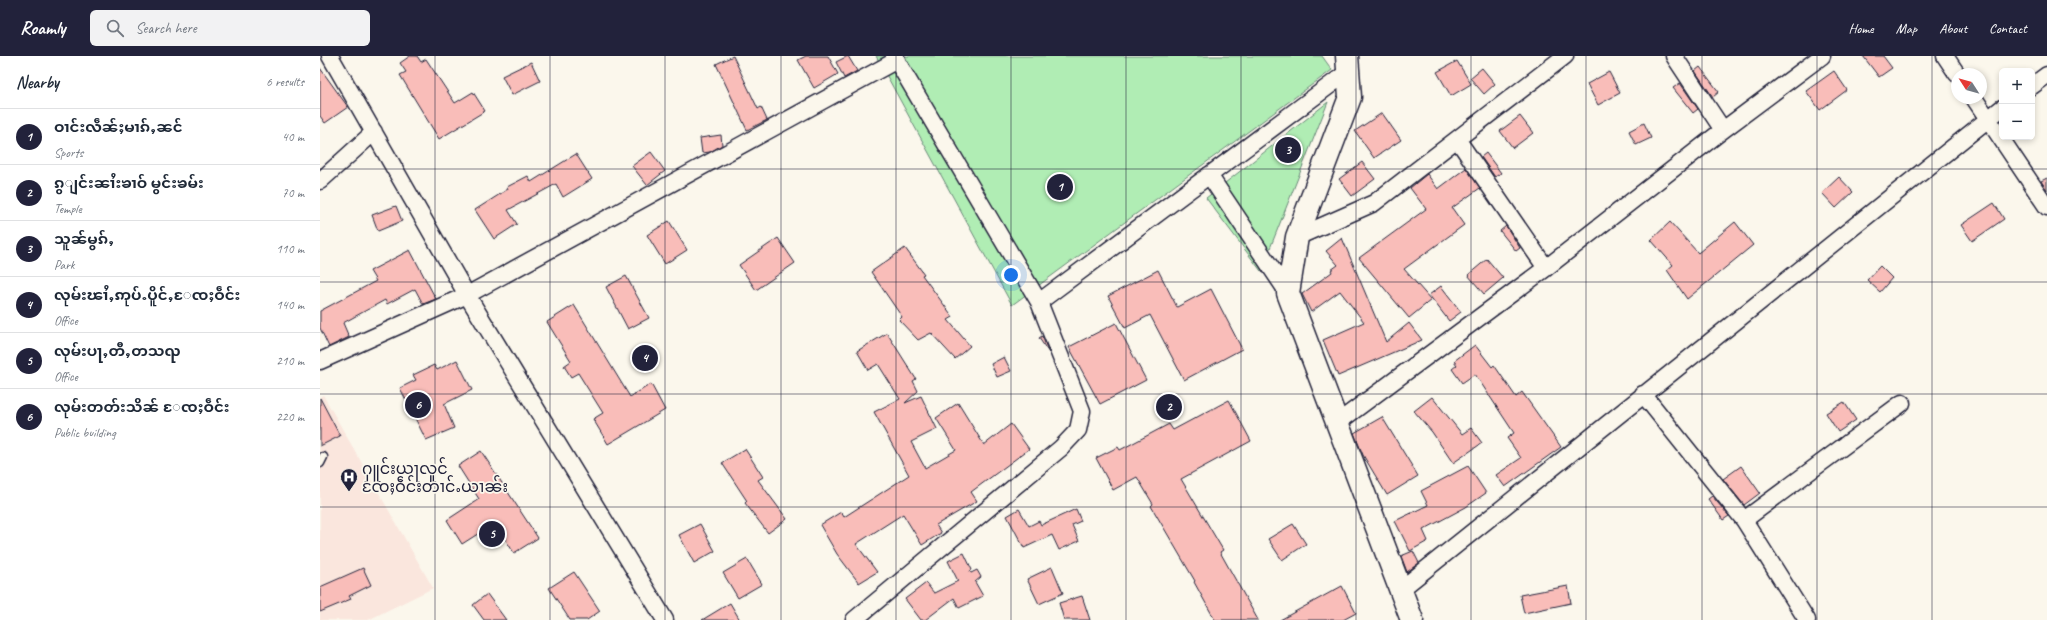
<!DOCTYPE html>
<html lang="en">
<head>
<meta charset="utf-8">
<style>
  body { margin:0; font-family:Caveat,"Noto Sans Myanmar",sans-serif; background:#f2f2f3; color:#1f2937 }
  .controls { position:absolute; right:12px; top:12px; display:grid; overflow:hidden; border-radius:6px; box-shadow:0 2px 6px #0003 }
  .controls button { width:36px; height:36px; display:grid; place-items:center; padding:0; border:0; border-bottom:1px solid #e0e1e3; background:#fff; color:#1f2937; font:20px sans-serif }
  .compass { position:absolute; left:1631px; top:12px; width:36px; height:36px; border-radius:50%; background:#fff; box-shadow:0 2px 6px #0003; rotate:306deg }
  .you { position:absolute; left:691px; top:219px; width:14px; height:14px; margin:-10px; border:3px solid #fff; border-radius:50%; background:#1a73e8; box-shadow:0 0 0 6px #1a73e833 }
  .badge { display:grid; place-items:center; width:26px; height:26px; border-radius:50%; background:#22223b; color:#fff; font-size:13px; font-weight:700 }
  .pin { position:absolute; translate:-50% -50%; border:2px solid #fff; box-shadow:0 1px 4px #0006 }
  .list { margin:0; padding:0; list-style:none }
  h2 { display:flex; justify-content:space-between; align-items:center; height:52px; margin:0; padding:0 16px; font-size:17px }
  h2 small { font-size:13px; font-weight:400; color:#747a83 }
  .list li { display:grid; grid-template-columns:26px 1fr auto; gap:12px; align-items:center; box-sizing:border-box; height:56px; padding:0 16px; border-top:1px solid #e0e1e3 }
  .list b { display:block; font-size:15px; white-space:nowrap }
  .list p { margin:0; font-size:13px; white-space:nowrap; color:#747a83 }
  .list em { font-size:13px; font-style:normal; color:#747a83 }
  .icon { flex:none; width:22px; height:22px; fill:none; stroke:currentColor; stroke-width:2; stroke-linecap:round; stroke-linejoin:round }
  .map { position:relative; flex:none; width:1727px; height:564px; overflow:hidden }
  header { display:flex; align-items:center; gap:24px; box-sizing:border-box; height:56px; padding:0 20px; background:#22223b; color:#fff }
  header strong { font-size:19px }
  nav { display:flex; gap:22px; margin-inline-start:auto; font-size:14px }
  .search { width:280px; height:36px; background:#f2f2f3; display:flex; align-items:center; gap:10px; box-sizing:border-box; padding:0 14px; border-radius:6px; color:#747a83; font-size:15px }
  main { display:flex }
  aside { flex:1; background:#fff }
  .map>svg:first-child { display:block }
  .built { fill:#fae6dd }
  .green { fill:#b0edb4; stroke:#698878 }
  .building { fill:#f9bdb9; stroke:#22223b }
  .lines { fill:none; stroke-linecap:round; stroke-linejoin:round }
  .service-casing { stroke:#22223b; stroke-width:11 }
  .minor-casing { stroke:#22223b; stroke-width:19 }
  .secondary-casing { stroke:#22223b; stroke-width:25 }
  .service { stroke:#fbf7ec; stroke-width:8 }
  .minor { stroke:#fbf7ec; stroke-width:16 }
  .secondary { stroke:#fbf7ec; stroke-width:22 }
  .grid { fill:none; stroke:#22223b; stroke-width:1; stroke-opacity:0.55 }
  .labels { text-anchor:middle; stroke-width:3.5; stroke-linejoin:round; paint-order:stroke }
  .poi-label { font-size:16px; fill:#22223b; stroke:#fbf7ec; text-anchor:start }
</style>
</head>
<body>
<header>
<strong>Roamly</strong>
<div class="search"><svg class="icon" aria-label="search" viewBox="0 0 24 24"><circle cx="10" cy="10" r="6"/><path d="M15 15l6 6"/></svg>Search here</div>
<nav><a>Home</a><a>Map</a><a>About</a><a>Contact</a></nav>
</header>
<main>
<aside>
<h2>Nearby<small>6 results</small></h2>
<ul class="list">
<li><span class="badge">1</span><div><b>ဝၢင်းလဵၼ်ႈမၢၵ်ႇၼင်</b><p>Sports</p></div><em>40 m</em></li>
<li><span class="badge">2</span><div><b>ၵွျင်းၼၢႆးၶၢဝ် မွင်းၶမ်း</b><p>Temple</p></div><em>70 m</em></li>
<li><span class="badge">3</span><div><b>သူၼ်မွၵ်ႇ</b><p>Park</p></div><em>110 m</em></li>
<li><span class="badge">4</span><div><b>လုမ်းၽၢႆႇဢုပ်ႉပိူင်ႇႄၸႈဝဵင်း</b><p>Office</p></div><em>140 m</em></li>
<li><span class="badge">5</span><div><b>လုမ်းပႃႇတီႇတသၺ</b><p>Office</p></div><em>210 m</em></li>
<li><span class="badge">6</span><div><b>လုမ်းတတ်းသိၼ် ႄၸႈဝဵင်း</b><p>Public building</p></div><em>220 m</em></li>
</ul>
</aside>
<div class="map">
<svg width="1727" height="564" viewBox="0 0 1727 564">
  <rect width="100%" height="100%" fill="#fbf7ec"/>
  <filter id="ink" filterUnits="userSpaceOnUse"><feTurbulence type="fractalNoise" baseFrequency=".025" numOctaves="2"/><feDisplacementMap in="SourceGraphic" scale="8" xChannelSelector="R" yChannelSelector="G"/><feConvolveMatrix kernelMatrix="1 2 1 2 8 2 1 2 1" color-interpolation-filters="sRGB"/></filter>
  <g filter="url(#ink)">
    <!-- built -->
    <path class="built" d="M3,339L113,532L48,564H0V341Z"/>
    <!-- green -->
    <path class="green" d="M556,0H1002L1012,14L692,249Z
      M1008,46L941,215L886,142Z"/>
    <!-- building -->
    <path class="building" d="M90,0H97L101,6L106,3L135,47L153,36L165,55L119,83L80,19L86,16L80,7Z
      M413,0L438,53L441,51L447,64L427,74L396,8Z
      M486,0H508L518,18L494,32L478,4Z
      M528,0L537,15L524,22L516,6Z
      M1543,0H1563L1572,12L1559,21Z
      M1137,5L1151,28L1131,40L1117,16Z
      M211,6L220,25L192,39L182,20Z
      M1380,11L1399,36L1393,41L1375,15Z
      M0,12L28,51L5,67L0,60Z
      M1162,12L1175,28L1164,38L1150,22Z
      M1514,15L1527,34L1500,54L1486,35Z
      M1289,16L1300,37L1278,49L1267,28Z
      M1360,27L1378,53L1373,57L1353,32Z
      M1062,57L1081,84L1054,102L1035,75Z
      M1200,60L1213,77L1193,92L1180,75Z
      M1324,67L1331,82L1316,89L1309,75Z
      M401,79L402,89L390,96L382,97L380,82Z
      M331,96L345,115L327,129L312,110Z
      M1166,97L1181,117L1175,121L1161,101Z
      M256,98L272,123L243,141L236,128L188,154L197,168L174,183L155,154L188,133L187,131L208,120L211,126Z
      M1042,106L1055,123L1032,140L1019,123Z
      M1146,112L1160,132L1132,152L1144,169L1084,213L1111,244L1089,262L1039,202L1106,153L1090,132L1107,118L1118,133Z
      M1519,121L1533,136L1516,152L1502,137Z
      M1727,122V134L1721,125Z
      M1674,147L1684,163L1652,185L1641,169Z
      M76,150L82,165L58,175L52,159Z
      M349,165L367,194L345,208L327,179Z
      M1350,166L1378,197L1415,166L1433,189L1367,243L1347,214L1353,209L1331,184Z
      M1186,170L1200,192L1196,195L1180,175Z
      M458,182L475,207L436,234L419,209Z
      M1022,182L1066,286L1089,267L1102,284L1018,320L1003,284L1044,266L1020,235L991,256L982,238L1012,216L1011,214L1018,209L1006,195Z
      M585,192L604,218L602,219L633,261L628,264L650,290L635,303L611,277L598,284L579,264L582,261L551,216Z
      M90,194L116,243L103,248L95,233L67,248L65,244L23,267L29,281L9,291L0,272V255L56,225L50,215Z
      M1167,203L1183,222L1164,238L1148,219Z
      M1560,210L1572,222L1560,236L1547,224Z
      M838,214L857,251L891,233L922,293L864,324L830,259L805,272L788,240Z
      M306,220L329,262L308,273L286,231Z
      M1121,230L1141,256L1129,265L1109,239Z
      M254,249L310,341L331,328L345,354L288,388L273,363L283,357L258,317L251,321L244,310L251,305L227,266Z
      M796,267L826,324L780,348L749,291Z
      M567,277L596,323L593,325L598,335L585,347L601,340L617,373L591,386L605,412L636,394L616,362L638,347L664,389L691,368L709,393L651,436L657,445L616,469L621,477L602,489L583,458L536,488L557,516L539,527L517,498L500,469L521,456L524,461L589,419L554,356L580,343L558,308L548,314L537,295Z
      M722,280L729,297L719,282Z
      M1155,289L1172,311L1174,309L1196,341L1202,336L1241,391L1185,431L1176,419L1201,402L1187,382L1194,377L1155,318L1142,327L1132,313L1137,309L1134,305Z
      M684,301L691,315L677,321L671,308Z
      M137,304L152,334L124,348L134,372L106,384L80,332L96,324L93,319L114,309L117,314Z
      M1112,341L1142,378L1151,372L1162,387L1133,407L1112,376L1094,355Z
      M0,342L20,380L0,390Z
      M909,344L931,385L861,423L903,494L900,496L938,564H895L874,526L875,525L831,450L833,448L817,421L793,434L776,402L798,391L800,394L849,368L853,374Z
      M1524,346L1536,364L1518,376L1506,357Z
      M1062,361L1098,420L1067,439L1043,399L1034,377Z
      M425,393L443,421L438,424L467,463L448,477L425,447L427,445L402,407Z
      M161,395L218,482L194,497L175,467L142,488L127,464L159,443L138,410Z
      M1148,410L1166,437L1146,451L1103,474L1108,485L1090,495L1075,465L1108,449L1101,435Z
      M1421,410L1440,437L1424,449L1403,423Z
      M1392,440L1409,460L1403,464L1388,443Z
      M699,453L709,470L719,465L721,469L756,453L761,465L752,469L759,485L739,494L732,479L704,492L687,460Z
      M380,468L395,495L374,507L359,479Z
      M973,468L986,488L962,504L948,483Z
      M1093,495L1099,507L1087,516L1081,500Z
      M644,497L652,514L650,515L651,517L657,514L661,521L655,526L663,540L639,552L634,542L605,564H601L585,543L606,527L614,537L638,525L628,505Z
      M427,503L442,528L418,542L403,517Z
      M732,511L743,537L719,548L707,523Z
      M43,512L51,529L29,540L31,543L0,556V531Z
      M254,516L280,555L267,564H250L229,532Z
      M1022,530L1036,557L1023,564H960Z
      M1248,530L1251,547L1204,557L1200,539Z
      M167,538L186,564H164L153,549Z
      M762,540L770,564H744L739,547Z
      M410,547L420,564H382Z"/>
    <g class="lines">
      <!-- service casing -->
      <g class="service-casing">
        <path id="service" d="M0,407L3,401"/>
      </g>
      <!-- minor casing -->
      <g class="minor-casing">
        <path id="minor" d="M10,0L147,239L345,564
          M1354,0L1403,74
          M1625,0L1637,18
          M1712,30L1727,19
          M1654,42L1727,151
          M1137,83L1226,212
          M889,119L968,237
          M0,125L54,76
          M977,181L1054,147L1245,0
          M719,246L1029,15
          M0,305L147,239L577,4
          M1323,338L1424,464L1487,564
          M1017,367L1226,212L1403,74L1502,0
          M1424,464L1582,347
          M1080,534L1682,52
          M534,564L741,392L758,374L762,355L719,246L574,0"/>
      </g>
      <!-- secondary casing -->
      <g class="secondary-casing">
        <path id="secondary" d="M1027,0L1030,41L977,181L968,237L1092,564"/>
      </g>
      <!-- service -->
      <use href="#service" class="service"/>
      <!-- minor -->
      <use href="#minor" class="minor"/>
      <!-- secondary -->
      <use href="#secondary" class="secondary"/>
    </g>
  </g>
  <!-- grid -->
  <path class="grid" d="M115,0V564M230,0V564M345,0V564M461,0V564M576,0V564M691,0V564M806,0V564M921,0V564M1036,0V564M1151,0V564M1266,0V564M1382,0V564M1497,0V564M1612,0V564M0,113H1727M0,226H1727M0,338H1727M0,451H1727"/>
  <!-- icons -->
  <defs>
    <g id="hospital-pin" transform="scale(0.9)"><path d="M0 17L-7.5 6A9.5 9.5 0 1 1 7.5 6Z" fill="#22223b" stroke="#fbf7ec"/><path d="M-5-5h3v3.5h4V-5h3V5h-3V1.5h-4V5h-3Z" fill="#fff"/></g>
  </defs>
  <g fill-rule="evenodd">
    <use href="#hospital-pin" x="29" y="421"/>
  </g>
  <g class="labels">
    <!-- poi labels -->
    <g class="poi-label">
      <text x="42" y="418">ႁူင်းယႃလူင်<tspan x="42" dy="18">ၸႄႈဝဵင်းတၢင်ႉယၢၼ်း</tspan></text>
    </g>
  </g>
</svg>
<div class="controls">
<button>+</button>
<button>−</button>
</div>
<svg class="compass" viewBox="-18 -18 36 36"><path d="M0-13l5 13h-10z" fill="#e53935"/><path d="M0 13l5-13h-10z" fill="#747a83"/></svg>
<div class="you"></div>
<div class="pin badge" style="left:740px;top:131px">1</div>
<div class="pin badge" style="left:849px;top:351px">2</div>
<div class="pin badge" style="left:968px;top:94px">3</div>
<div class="pin badge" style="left:325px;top:302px">4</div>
<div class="pin badge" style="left:172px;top:478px">5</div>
<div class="pin badge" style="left:98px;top:349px">6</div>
</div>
</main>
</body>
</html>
